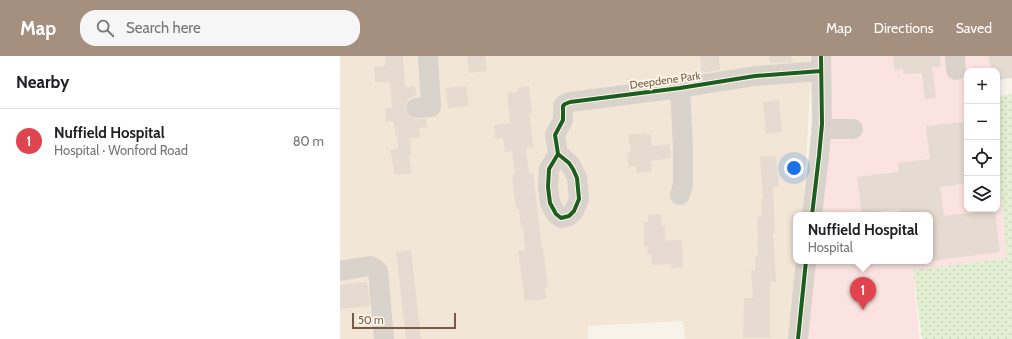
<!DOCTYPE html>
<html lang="en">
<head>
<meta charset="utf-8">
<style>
  body { margin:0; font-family:Cabin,sans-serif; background:#f6f6f6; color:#202124 }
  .controls { position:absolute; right:12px; top:12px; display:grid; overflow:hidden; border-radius:8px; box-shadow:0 2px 6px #0003 }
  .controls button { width:36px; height:36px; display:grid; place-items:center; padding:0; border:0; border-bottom:1px solid #e0e0e0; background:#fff; color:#202124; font:20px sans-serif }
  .scale { position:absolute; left:12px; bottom:10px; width:104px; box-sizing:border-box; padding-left:4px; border:2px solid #785b47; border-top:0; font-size:11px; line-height:14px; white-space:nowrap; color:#785b47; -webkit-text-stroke:3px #fff8eb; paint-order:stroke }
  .you { position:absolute; left:454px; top:112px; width:14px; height:14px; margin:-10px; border:3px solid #fff; border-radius:50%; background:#1a73e8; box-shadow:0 0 0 6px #1a73e833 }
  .badge { display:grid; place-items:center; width:26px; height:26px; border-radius:50%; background:#a59080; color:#fff; font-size:13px; font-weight:700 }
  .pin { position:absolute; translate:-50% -33px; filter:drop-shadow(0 1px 2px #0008) }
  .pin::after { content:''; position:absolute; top:21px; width:14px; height:12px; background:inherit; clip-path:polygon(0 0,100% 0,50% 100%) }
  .popup { position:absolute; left:453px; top:156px; width:140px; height:52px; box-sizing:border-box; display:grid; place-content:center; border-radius:8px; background:#fff; filter:drop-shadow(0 1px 3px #0005); font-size:13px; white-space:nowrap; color:#757577 }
  .popup b { font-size:15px; color:#202124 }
  .popup::after { content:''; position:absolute; left:50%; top:100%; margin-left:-8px; border:8px solid transparent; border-top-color:#fff }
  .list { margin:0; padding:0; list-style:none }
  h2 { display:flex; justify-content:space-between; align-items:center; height:52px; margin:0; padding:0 16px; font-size:17px }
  h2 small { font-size:13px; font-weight:400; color:#757577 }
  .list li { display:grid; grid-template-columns:26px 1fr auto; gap:12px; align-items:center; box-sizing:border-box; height:64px; padding:0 16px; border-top:1px solid #e0e0e0 }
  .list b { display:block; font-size:15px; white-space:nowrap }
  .list p { margin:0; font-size:13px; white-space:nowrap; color:#757577 }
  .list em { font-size:13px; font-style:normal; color:#757577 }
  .icon { flex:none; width:22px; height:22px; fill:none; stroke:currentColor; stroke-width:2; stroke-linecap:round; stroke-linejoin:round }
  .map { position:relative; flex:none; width:672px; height:283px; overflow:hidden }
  header { display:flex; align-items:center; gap:24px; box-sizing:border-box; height:56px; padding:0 20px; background:#a59080; color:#fff }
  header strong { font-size:19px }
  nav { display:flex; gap:22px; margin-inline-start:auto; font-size:14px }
  .search { width:280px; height:36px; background:#f6f6f6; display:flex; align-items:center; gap:10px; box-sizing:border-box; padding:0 14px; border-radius:16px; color:#757577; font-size:15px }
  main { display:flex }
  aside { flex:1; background:#fff }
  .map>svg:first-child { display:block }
  .residential { fill:#f2e6d6 }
  .medical { fill:#fae3e0 }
  .park { fill:url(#park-dots) }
  .building { fill:#e5dbd0 }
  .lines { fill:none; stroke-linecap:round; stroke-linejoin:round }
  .minor { stroke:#dad3cc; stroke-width:20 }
  .cycleway-casing { stroke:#fff8eb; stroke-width:6 }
  .cycleway { stroke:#1b5e20; stroke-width:4 }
  .labels { text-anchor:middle; stroke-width:3.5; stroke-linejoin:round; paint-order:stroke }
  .street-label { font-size:11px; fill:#785b47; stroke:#fff8eb }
</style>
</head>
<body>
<header>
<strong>Map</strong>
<div class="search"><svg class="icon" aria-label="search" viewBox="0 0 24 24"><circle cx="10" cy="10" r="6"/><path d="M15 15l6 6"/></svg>Search here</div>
<nav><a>Map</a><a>Directions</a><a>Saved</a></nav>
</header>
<main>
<aside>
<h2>Nearby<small></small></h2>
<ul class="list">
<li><span class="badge" style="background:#e0444e">1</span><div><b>Nuffield Hospital</b><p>Hospital · Wonford Road</p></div><em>80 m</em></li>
</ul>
</aside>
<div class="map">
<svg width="672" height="283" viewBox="0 0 672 283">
  <defs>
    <pattern id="park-dots" width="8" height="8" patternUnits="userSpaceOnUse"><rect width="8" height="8" fill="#e3efd3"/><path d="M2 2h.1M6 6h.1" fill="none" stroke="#c6cfb6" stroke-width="1.8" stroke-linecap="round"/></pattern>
  </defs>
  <rect width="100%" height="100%" fill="#f8f3e9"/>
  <!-- residential -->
  <path class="residential" d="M0,0H470L471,16L464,141L462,159H456V205L452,283H345L343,265L248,270V283H0Z"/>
  <!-- medical -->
  <path class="medical" d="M489,0H648L650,15H627V153H657V90L667,202L573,214L579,283H468L475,205H590V159H481L492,60Z"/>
  <!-- park -->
  <path class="park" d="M672,38V283H582L573,214L667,202L657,90V40Z"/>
  <!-- building -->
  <path class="building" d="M45,0H63L65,31L75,30L76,40L70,42L66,47L65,52L66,58L71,62L77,63H86L87,71L79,72L80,81L69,82L72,99H69L72,118L55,119L50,94L59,92L53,65L46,66L45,52L52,51L50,26H35L34,11L45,10Z
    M127,0H145L147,15L129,17Z
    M360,0H379L380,14L362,17Z
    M429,0H451L452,6L430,7Z
    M553,0H600L601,11H592L596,42L585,43L582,17L563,18V13L554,14Z
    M648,0H672V22L657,24V15H651Z
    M126,30L129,50L108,52L106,32Z
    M189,30L192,57L189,58L194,91L186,92L189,117H193L202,192H203L208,231L205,232L206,243L185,245L178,195L185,194L183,172H181L179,153H176L172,119H175L172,95L165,96L163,82L155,83L154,69L170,67L167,37L178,36V32Z
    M439,44L442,76L426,78L423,46Z
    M623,66L627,100V127L600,131L604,160L655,154L660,196L590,205V159H560L559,153L522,158L517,121L559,116L558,107L590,103L586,70Z
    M305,77V79L310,78L312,90L329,88L331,102L310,105L312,115L297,117L296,110L289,111L287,97L291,96L288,79Z
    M436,100L439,131H433L435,177H433L436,226H430V282H403L404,242H413L411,215L415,214V200H418L417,185H418L417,161L422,160L421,143H423L420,101Z
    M321,158L322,170L325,169V185L332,184H342L343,211L331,212V208L312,209L311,198H307L308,190H304V166H308V159Z
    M71,194L81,283H66L56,196Z
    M27,226L30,250L0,253V229Z"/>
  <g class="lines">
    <!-- minor -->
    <path class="minor" d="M615,0L616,14
      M340,32L343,91V129L340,139
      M76,52L91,51L88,0
      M481,73H513
      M218,98L209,113L208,131L210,147L216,158L221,162L229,160L234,155L239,143L237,122L233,113L229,107L218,98L216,85L215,79L223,64V50L225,48L230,46L340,32L415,20L481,15
      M472,159L479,100L482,68L481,0
      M0,215L30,210L34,212L38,215L44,283
      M458,283L466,205"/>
    <!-- cycleway casing -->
    <g class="cycleway-casing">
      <path id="cycleway" d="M218,98L209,113L208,131L210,147L216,158L221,162L229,160L234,155L239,143L237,122L233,113L229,107L218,98L216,85L215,79L223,64V50L225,48L230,46L340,32L415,20L481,15
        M472,159L479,100L482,68L481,0
        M458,283L466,205"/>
    </g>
    <!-- cycleway -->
    <use href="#cycleway" class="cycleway"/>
  </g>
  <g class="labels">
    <!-- street labels -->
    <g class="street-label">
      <text transform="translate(325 24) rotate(-8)" y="4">Deepdene Park</text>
    </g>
  </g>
</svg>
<div class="controls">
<button>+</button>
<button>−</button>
<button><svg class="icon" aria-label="locate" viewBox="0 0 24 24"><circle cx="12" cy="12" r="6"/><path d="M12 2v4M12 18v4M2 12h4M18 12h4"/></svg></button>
<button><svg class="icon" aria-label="layers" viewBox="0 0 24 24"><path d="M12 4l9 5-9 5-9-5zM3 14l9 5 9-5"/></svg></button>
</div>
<div class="scale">50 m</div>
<div class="you"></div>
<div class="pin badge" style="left:523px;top:254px;background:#e0444e">1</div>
<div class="popup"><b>Nuffield Hospital</b>Hospital</div>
</div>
</main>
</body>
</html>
